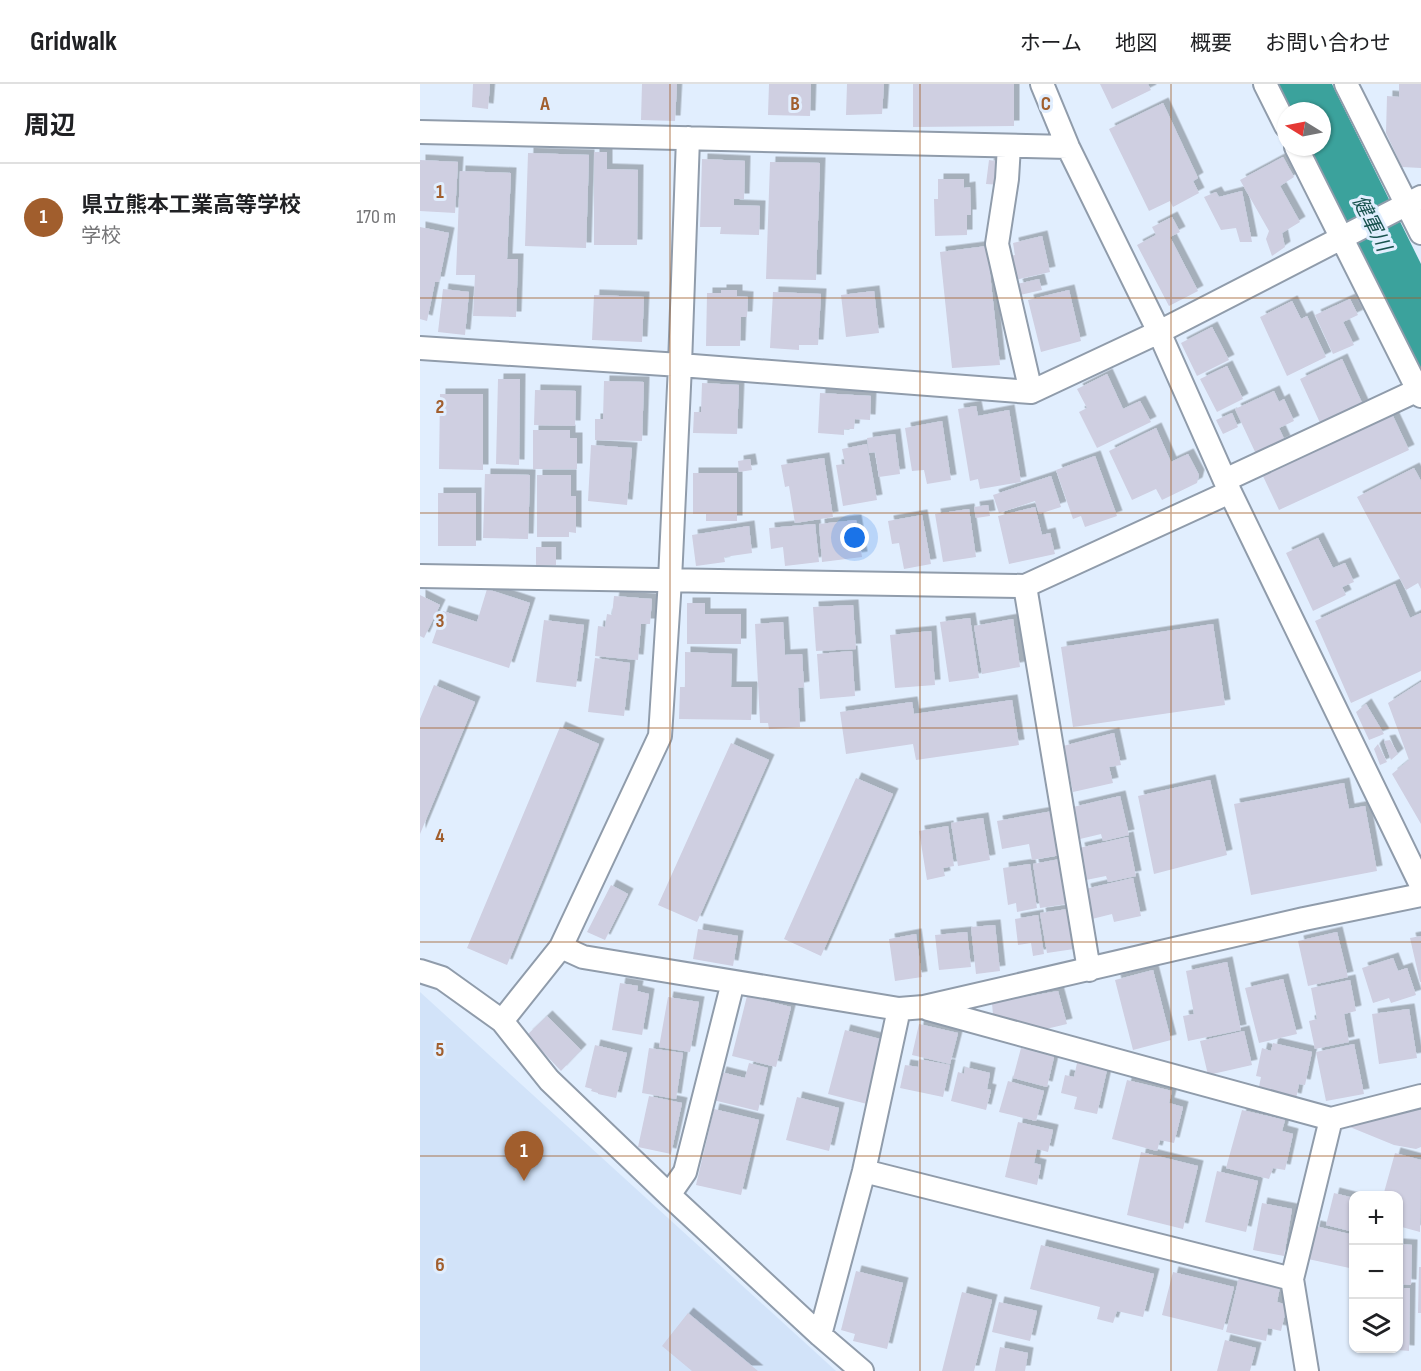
<!DOCTYPE html>
<html lang="ja">
<head>
<meta charset="utf-8">
<style>
  body { margin:0; font-family:"Sofia Sans Condensed","Noto Sans JP",sans-serif; background:#f6f6f6; color:#202124 }
  .controls { position:absolute; right:18px; bottom:18px; display:grid; overflow:hidden; border-radius:12px; box-shadow:0 2px 4px #0004 }
  .controls button { width:54px; height:54px; display:grid; place-items:center; padding:0; border:0; border-bottom:2px solid #e0e0e0; background:#fff; color:#202124; font:30px sans-serif }
  .compass { position:absolute; left:857px; top:18px; width:54px; height:54px; border-radius:50%; background:#fff; box-shadow:0 2px 4px #0004; rotate:280deg }
  .you { position:absolute; left:435px; top:454px; width:21px; height:21px; margin:-15px; border:4px solid #fff; border-radius:50%; background:#1a73e8; box-shadow:0 0 0 9px #1a73e833 }
  .badge { display:grid; place-items:center; width:39px; height:39px; border-radius:50%; background:#a15e2d; color:#fff; font-size:20px; font-weight:700 }
  .pin { position:absolute; translate:-50% -50px; filter:drop-shadow(0 2px 3px #0008) }
  .pin::after { content:''; position:absolute; top:32px; width:21px; height:18px; background:inherit; clip-path:polygon(0 0,100% 0,50% 100%) }
  .list { margin:0; padding:0; list-style:none }
  h2 { display:flex; justify-content:space-between; align-items:center; height:78px; margin:0; padding:0 24px; font-size:26px }
  h2 small { font-size:20px; font-weight:400; color:#757577 }
  .list li { display:grid; grid-template-columns:39px 1fr auto; gap:18px; align-items:center; box-sizing:border-box; height:108px; padding:0 24px; border-top:2px solid #e0e0e0 }
  .list b { display:block; font-size:22px; white-space:nowrap }
  .list p { margin:0; font-size:20px; white-space:nowrap; color:#757577 }
  .list em { font-size:20px; font-style:normal; color:#757577 }
  .icon { flex:none; width:33px; height:33px; fill:none; stroke:currentColor; stroke-width:2; stroke-linecap:round; stroke-linejoin:round }
  .map { position:relative; flex:none; width:1001px; height:1287px; overflow:hidden }
  header { display:flex; align-items:center; gap:36px; box-sizing:border-box; height:84px; padding:0 30px; background:#fff; border-bottom:2px solid #e0e0e0 }
  header strong { font-size:28px }
  nav { display:flex; gap:33px; margin-inline-start:auto; font-size:21px }
  main { display:flex }
  aside { flex:1; background:#fff }
  .map>svg:first-child { display:block }
  .built { fill:#d2e3f9 }
  .water { fill:#3ba29c }
  .building { fill:#cfcfe1; filter:url(#shadow) }
  .lines { fill:none; stroke-linecap:round; stroke-linejoin:round }
  .street-casing { stroke:#909cab; stroke-width:26 }
  .street { stroke:#fff; stroke-width:22 }
  .grid { fill:none; stroke:#a15e2d; stroke-width:1.5; stroke-opacity:0.55 }
  .labels { text-anchor:middle; stroke-width:6; stroke-linejoin:round; paint-order:stroke }
  .water-label { font-size:20px; font-style:italic; fill:#19534f; stroke:#e1eefe }
  .grid-label { font-size:20px; text-anchor:middle; font-weight:bold; fill:#a15e2d; stroke:#e1eefe; stroke-width:6; stroke-linejoin:round; paint-order:stroke }
</style>
</head>
<body>
<header>
<strong>Gridwalk</strong>
<nav><a>ホーム</a><a>地図</a><a>概要</a><a>お問い合わせ</a></nav>
</header>
<main>
<aside>
<h2>周辺<small></small></h2>
<ul class="list">
<li><span class="badge">1</span><div><b>県立熊本工業高等学校</b><p>学校</p></div><em>170 m</em></li>
</ul>
</aside>
<div class="map">
<svg width="1001" height="1287" viewBox="0 0 1001 1287">
  <defs>
    <filter id="shadow"><feDropShadow dx="5.5" dy="-5.5" stdDeviation="0" flood-color="#0004"/></filter>
  </defs>
  <rect width="100%" height="100%" fill="#e1eefe"/>
  <!-- built -->
  <path class="built" d="M0,908L416,1287H0Z"/>
  <!-- water -->
  <path class="water" d="M853,0H912L1001,180V295L885,63H902V27H867Z"/>
  <!-- building -->
  <path class="building" d="M53,0H70L68,25L52,23Z
    M222,0H257L255,37L221,36Z
    M349,0H391L390,32L348,31Z
    M427,0H464L462,30L426,31Z
    M493,0H594V42L493,43Z
    M680,0H728L731,6L692,25Z
    M979,0H1001V84L982,83L966,49L967,12L979,13Z
    M743,19L778,94L773,97L779,109L753,123L750,117L729,127L689,45Z
    M174,68H187V85L218,86L217,161H174Z
    M108,69L169,71L166,164L105,162Z
    M863,73L874,93L860,102L880,138L862,149L865,163L852,172L846,155L849,147L820,96Z
    M282,75L325,77L324,115H314V121L340,122L339,151L300,150L301,143H280Z
    M0,76L38,78L35,129L0,127Z
    M569,76L583,78L581,101L566,100Z
    M350,78L400,79L396,196L346,195Z
    M40,87L91,89L87,175H98L96,233L53,232L55,191H36Z
    M518,95H544V104L550,103L551,131H547V151L515,152L514,115H518Z
    M822,107L832,158H820L816,144L801,146L784,113L796,108L799,113Z
    M752,133L760,148L750,153L778,207L749,222L717,161L736,151L732,143Z
    M0,143L29,149L19,198H15L7,237L0,235Z
    M622,152L630,188L595,196L589,172L595,171L593,159Z
    M567,162L580,281L532,284L520,168Z
    M619,195L622,206L600,211L597,200Z
    M23,205L49,208L45,251L18,248Z
    M301,206H317V212L328,213L327,233H321L320,262H286L287,209H301Z
    M649,206L661,257L621,268L608,216Z
    M454,207L459,249L426,253L421,211Z
    M353,208L401,210L398,261H379V266L350,264Z
    M174,211L224,213L222,258L172,256Z
    M930,215L938,231L923,238L934,261L913,270L895,231Z
    M872,217L881,235L887,232L906,273L867,292L840,233Z
    M792,243L809,276L777,292L761,259Z
    M922,275L943,321L901,341L880,295Z
    M807,282L823,315L797,328L780,295Z
    M687,290L703,325L720,317L731,338L677,364L659,328L667,324L657,305Z
    M78,295H100L99,381L76,380Z
    M184,297L224,298L222,357L175,356V335H183Z
    M282,299L319,301L317,350L273,349L274,328H281Z
    M115,306L156,307L155,342L114,341Z
    M854,307L859,318L864,315L874,337L859,344L865,357L836,370L815,325Z
    M400,309L451,312L450,336L435,335L434,345H424V351L398,349Z
    M20,310H63V386L19,385Z
    M556,322L558,332L589,326L601,398L560,405L558,395L550,397L538,325Z
    M812,329L818,343L803,350L796,336Z
    M972,330L989,366L859,426L842,390Z
    M522,337L531,396L507,400L504,386L492,387L485,344Z
    M736,344L751,378L768,370L779,391L777,399L742,416L736,405L712,416L689,367Z
    M113,346H150V354H157V385H113Z
    M475,350L480,390L459,393L455,368L449,369L447,354Z
    M447,360L457,416L423,422L416,381L425,380L422,365Z
    M171,361L212,364L207,421L168,417Z
    M675,372L697,432L665,443L661,432L653,435L636,386Z
    M404,374L413,433L375,439L369,402L365,403L361,381Z
    M330,375L332,386L319,388L318,377Z
    M994,384L1001,397V505L998,499L986,506L937,413Z
    M273,389H317V437H286V430H273Z
    M65,390L110,391L108,455L63,454Z
    M117,391H151V412H156V449L149,448V453H117Z
    M631,392L641,423L619,430L615,417L579,429L573,411Z
    M18,409H56V462H18Z
    M568,421L570,432L556,434L554,423Z
    M615,423L622,451L630,449L635,470L589,480L578,432Z
    M549,425L556,473L523,478L515,430Z
    M502,431L511,480L484,485L479,459L472,460L468,437Z
    M436,436L442,473L402,478L399,440Z
    M395,440L399,478L365,482L363,463L351,465L349,444Z
    M329,442L332,469L304,473L305,478L276,482L272,451Z
    M898,454L913,484L925,479L934,498L922,503L926,511L893,527L866,469Z
    M116,463H136V481H116Z
    M975,500L990,534L1001,529V587L931,619L895,537Z
    M67,505L110,519L89,584L12,559L23,527L57,538Z
    M0,511L20,521L4,554L0,552Z
    M194,512L232,515L230,540H221L218,576L175,572L178,542L185,543L187,530L192,531Z
    M267,519H285V530H321V560H267Z
    M433,521L436,565L396,567L393,523Z
    M550,534L559,594L529,598L520,538Z
    M593,535L600,583L562,590L554,542Z
    M124,536L164,541L156,603L116,598Z
    M363,538L365,571L382,570L384,603L378,604L380,643L349,645L348,639H340L335,540Z
    M793,540L805,621L653,643L641,563Z
    M511,547L515,601L475,604L470,551Z
    M432,567L435,612L400,615L397,570Z
    M265,568L312,570L311,603H332L331,636L259,635L260,603H265Z
    M175,574L210,579L204,632L168,628Z
    M1001,598V740L972,690L989,676L968,619Z
    M14,601L55,618L0,750V635Z
    M592,616L599,661L496,676L493,660L426,670L420,628L492,618L494,630Z
    M946,620L964,650L949,656L936,628Z
    M140,643L179,660L87,881L47,864Z
    M694,649L701,681L689,683L693,699L653,708L643,662Z
    M970,656L978,670L971,676L964,657Z
    M311,659L349,676L277,838L238,821Z
    M958,660L967,678L960,681L954,665Z
    M436,694L473,710L401,872L364,855Z
    M790,696L807,771L734,790L718,712Z
    M924,699L929,725L945,722L957,787L831,811L814,720Z
    M700,712L709,751L683,757L681,750L660,755L653,723Z
    M633,727L641,771L612,776L609,760L582,765L577,737Z
    M563,734L570,776L538,782L531,739Z
    M528,742L534,782L523,784L525,792L507,796L499,747Z
    M708,753L716,792L688,798L686,792L666,796L659,764Z
    M640,775L647,820L620,824L613,780Z
    M610,780L617,824L597,828L596,819L588,821L583,784Z
    M713,794L721,832L694,838L692,830L672,835L665,805Z
    M191,801L208,810L185,856L167,848Z
    M648,825L654,865L627,869L620,829Z
    M618,831L624,870L613,872L611,859L598,861L595,835Z
    M575,841L580,887L556,890L551,843Z
    M278,845L318,852L313,882L273,875Z
    M547,848L551,883L519,886L515,851Z
    M917,848L928,893L888,902L878,857Z
    M496,850L502,893L475,897L469,855Z
    M1001,852V898H1000L990,854Z
    M973,874L978,887L987,884L996,911L971,919L969,914L953,919L942,884Z
    M807,878L821,946L768,957L763,932L774,930L766,887Z
    M733,886L751,956L713,966L695,896Z
    M863,895L877,950L839,959L825,904Z
    M930,896L936,927L924,930L929,958L895,965L889,937L897,935L891,904Z
    M200,899L218,902L217,907L229,910L222,951L192,946Z
    M638,907L647,940L626,945L573,931L572,919Z
    M327,912L371,923L356,983L312,972Z
    M248,913L279,918L270,968L239,963Z
    M989,925L997,974L959,980L952,930Z
    M127,932L161,966L141,987L107,951Z
    M499,940L538,949L530,980L492,971Z
    M425,946L468,957L451,1021L408,1010Z
    M824,947L832,981L788,991L780,957Z
    M853,959L892,968L885,1001L879,1000L876,1015L838,1007L841,993L836,992L842,964L851,967Z
    M934,960L944,1010L906,1017L896,968Z
    M175,961L207,969L196,1014L178,1010V1009L171,1007L172,1005L165,1003Z
    M229,964L263,969L256,1015L222,1009Z
    M601,964L634,973L627,1003L593,994Z
    M499,975L530,981L523,1013L480,1004L485,981L498,983Z
    M329,979L348,984L338,1027L293,1016L301,988L325,994Z
    M657,979L687,986L677,1030L654,1025L657,1013L641,1009L645,991L654,993Z
    M545,983L570,989L567,1005L571,1006L566,1026L531,1017L538,988L544,990Z
    M707,996L752,1007L749,1019L763,1023L754,1059L740,1056L737,1067L692,1055Z
    M588,997L624,1007L616,1037L579,1028Z
    M229,1012L262,1019L251,1070L218,1063Z
    M377,1013L419,1024L409,1067L366,1056Z
    M1001,1021V1063L996,1065L974,1061L925,1041Z
    M294,1025L339,1036L321,1111L276,1101Z
    M822,1026L865,1036L862,1047L873,1050L865,1086L853,1084L849,1095L806,1084Z
    M598,1038L633,1046L628,1068L617,1065L614,1079L621,1081L617,1101L585,1093Z
    M721,1068L778,1082L763,1145L707,1131Z
    M975,1069L1001,1076L1000,1148L978,1142V1112H963Z
    M797,1087L838,1097L826,1148L785,1138Z
    M914,1109L934,1114V1148L906,1141Z
    M842,1119L872,1125L864,1172L833,1166Z
    M895,1142L934,1151V1185L888,1175Z
    M978,1160L992,1161L991,1201L978,1200Z
    M621,1161L734,1190L723,1233L697,1227L693,1239L677,1235L680,1223L610,1205Z
    M999,1183H1001V1229H998Z
    M436,1187L483,1199L467,1265L433,1257L435,1250L421,1246Z
    M753,1188L814,1203L803,1246L742,1231Z
    M820,1189L861,1198L857,1218L867,1221L861,1247L848,1244L846,1257L806,1248Z
    M978,1204H990L989,1267L978,1266Z
    M542,1208L572,1216L554,1287H522Z
    M579,1218L617,1227L610,1257L572,1248Z
    M268,1229L338,1287H272L242,1262Z
    M805,1256L836,1264L830,1287H797Z
    M580,1263L608,1269L605,1287H575Z"/>
  <g class="lines">
    <!-- street casing -->
    <g class="street-casing">
      <path id="street" d="M622,0L648,63L739,248L810,408L1001,801
        M845,0L866,42
        M926,0L1001,149
        M0,48L648,63
        M589,62L587,95L577,160L611,308
        M876,63L1001,312
        M0,264L260,281L611,308L739,248L1001,113
        M805,396L998,306
        M0,492L605,502L810,408
        M605,502L669,886
        M141,863L163,873L479,925L504,923L884,835L1001,811
        M0,887L22,894L82,937L129,996L249,1111L400,1251L442,1287
        M508,925L911,1035L872,1195L887,1287
        M82,937L141,863L240,652L250,496L260,281L268,54
        M911,1035L1001,1012
        M444,1087L872,1195
        M249,1111L265,1088L313,898
        M400,1251L444,1087L479,925"/>
    </g>
    <!-- street -->
    <use href="#street" class="street"/>
  </g>
  <!-- grid -->
  <path class="grid" d="M250,0V1287M500,0V1287M751,0V1287M0,214H1001M0,429H1001M0,644H1001M0,858H1001M0,1072H1001"/>
  <g class="labels">
    <!-- water labels -->
    <g class="water-label">
      <text transform="translate(952 139) rotate(63)" y="7">健軍川</text>
    </g>
  </g>
  <g class="grid-label">
    <text x="125" y="26">A</text>
    <text x="375" y="26">B</text>
    <text x="626" y="26">C</text>
    <text x="20" y="114">1</text>
    <text x="20" y="329">2</text>
    <text x="20" y="543">3</text>
    <text x="20" y="758">4</text>
    <text x="20" y="972">5</text>
    <text x="20" y="1187">6</text>
  </g>
</svg>
<div class="controls">
<button>+</button>
<button>−</button>
<button><svg class="icon" aria-label="layers" viewBox="0 0 24 24"><path d="M12 4l9 5-9 5-9-5zM3 14l9 5 9-5"/></svg></button>
</div>
<svg class="compass" viewBox="-18 -18 36 36"><path d="M0-13l5 13h-10z" fill="#e53935"/><path d="M0 13l5-13h-10z" fill="#757577"/></svg>
<div class="you"></div>
<div class="pin badge" style="left:104px;top:1097px">1</div>
</div>
</main>
</body>
</html>
